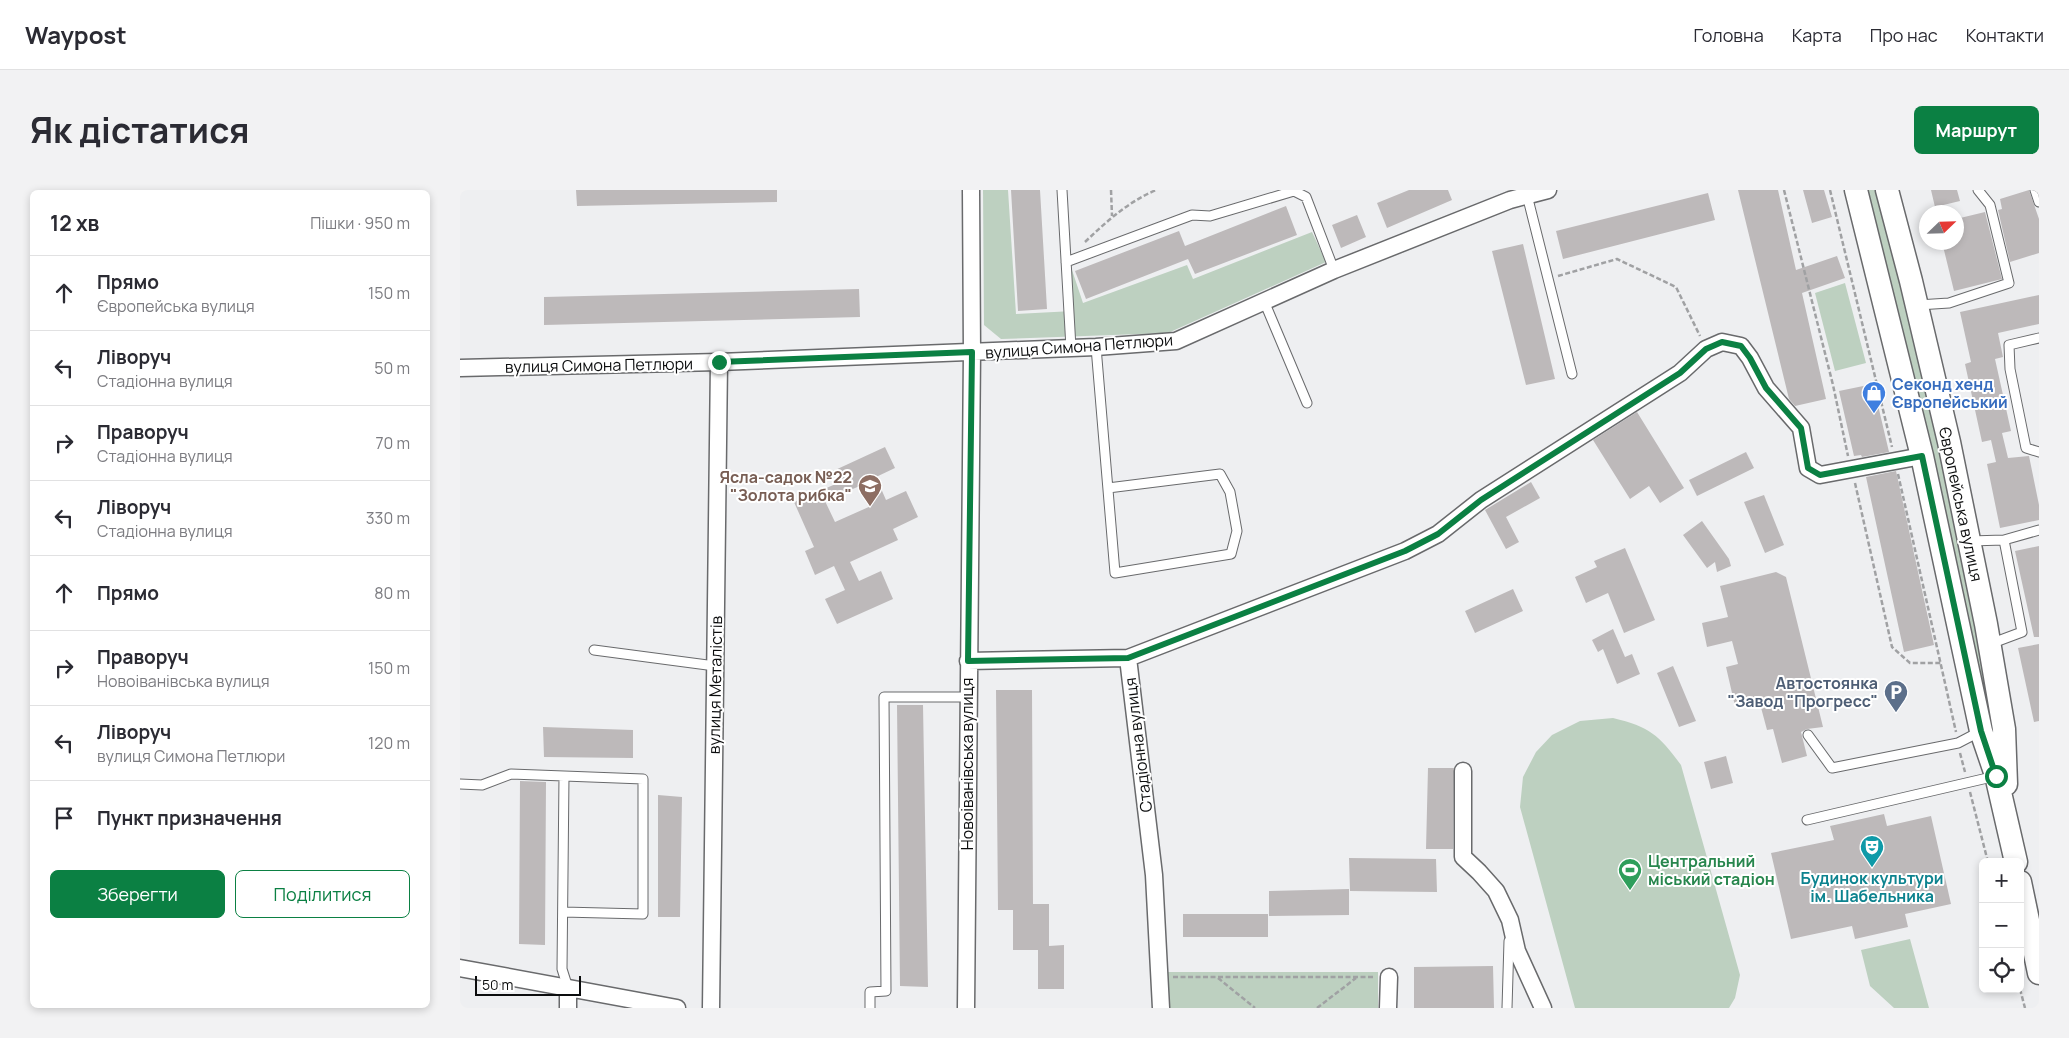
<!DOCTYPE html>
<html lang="uk">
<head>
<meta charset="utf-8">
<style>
  body { margin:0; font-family:Manrope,sans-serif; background:#f2f2f3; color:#2b2b33 }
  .controls { position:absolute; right:15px; bottom:15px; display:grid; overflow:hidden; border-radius:8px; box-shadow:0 2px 8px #0003 }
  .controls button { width:45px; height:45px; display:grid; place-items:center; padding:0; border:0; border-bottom:1px solid #e1e1e2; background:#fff; color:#2b2b33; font:25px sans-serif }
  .compass { position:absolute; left:1459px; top:15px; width:45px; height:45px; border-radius:50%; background:#fff; box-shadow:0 2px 8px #0003; rotate:67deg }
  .scale { position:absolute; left:15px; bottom:12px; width:106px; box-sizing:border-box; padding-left:5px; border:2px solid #0c0d0e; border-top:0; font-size:14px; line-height:18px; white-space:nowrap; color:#0c0d0e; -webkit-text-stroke:4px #fff; paint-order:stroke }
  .stop { position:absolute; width:15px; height:15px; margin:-11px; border:4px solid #0b8043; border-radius:50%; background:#fff }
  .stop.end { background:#0b8043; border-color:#fff; box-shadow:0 1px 5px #0008 }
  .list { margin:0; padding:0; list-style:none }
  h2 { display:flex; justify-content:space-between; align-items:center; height:65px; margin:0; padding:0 20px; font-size:21px }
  h2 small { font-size:16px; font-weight:400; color:#7c7c81 }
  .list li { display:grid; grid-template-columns:32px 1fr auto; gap:15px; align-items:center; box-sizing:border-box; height:75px; padding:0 20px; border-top:1px solid #e1e1e2 }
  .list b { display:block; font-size:19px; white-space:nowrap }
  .list p { margin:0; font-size:16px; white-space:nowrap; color:#7c7c81 }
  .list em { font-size:16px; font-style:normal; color:#7c7c81 }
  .actions { display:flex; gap:10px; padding:15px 20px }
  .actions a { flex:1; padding:11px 0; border:1px solid #0b8043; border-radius:8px; text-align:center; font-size:18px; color:#0b8043 }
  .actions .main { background:#0b8043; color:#fff }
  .icon { flex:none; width:28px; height:28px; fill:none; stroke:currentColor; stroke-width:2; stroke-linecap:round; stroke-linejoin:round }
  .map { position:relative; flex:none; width:1579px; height:818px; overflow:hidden; border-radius:8px }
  header { display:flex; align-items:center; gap:30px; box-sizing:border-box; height:70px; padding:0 25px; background:#fff; border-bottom:1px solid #e1e1e2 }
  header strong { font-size:24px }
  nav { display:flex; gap:28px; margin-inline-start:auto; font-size:18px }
  .intro { display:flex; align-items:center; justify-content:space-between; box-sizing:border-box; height:120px; padding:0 30px }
  h1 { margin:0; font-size:35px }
  .button { padding:12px 22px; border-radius:8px; background:#0b8043; color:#fff; font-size:18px; font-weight:700 }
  main { display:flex; gap:30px; padding:0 30px }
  aside { flex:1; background:#fff; border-radius:8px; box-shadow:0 2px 8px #0003 }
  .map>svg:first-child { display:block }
  .green { fill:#bdd0c0 }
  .building { fill:#bdb9ba; fill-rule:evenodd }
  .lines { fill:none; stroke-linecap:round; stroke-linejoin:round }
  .lane-casing { stroke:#696a6c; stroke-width:11 }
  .street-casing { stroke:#696a6c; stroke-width:19 }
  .secondary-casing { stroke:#696a6c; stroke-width:25 }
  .path { stroke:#a0a1a3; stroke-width:2.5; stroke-dasharray:5 2.5; stroke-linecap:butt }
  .lane { stroke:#fff; stroke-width:9 }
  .street { stroke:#fff; stroke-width:16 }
  .secondary { stroke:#fff; stroke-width:22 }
  .route { stroke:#0b8043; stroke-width:6 }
  .labels { text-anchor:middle; stroke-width:4; stroke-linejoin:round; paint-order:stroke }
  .street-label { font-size:16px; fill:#0c0d0e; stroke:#fff }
  .shop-label { font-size:16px; font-weight:bold; fill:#366cbe; stroke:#fff; text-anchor:start }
  .education-label { font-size:16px; font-weight:bold; fill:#785e54; stroke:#fff; text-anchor:end }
  .service-label { font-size:16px; font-weight:bold; fill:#4e5e75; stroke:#fff; text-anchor:end }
  .leisure-label { font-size:16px; font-weight:bold; fill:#27864d; stroke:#fff; text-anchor:start }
  .culture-label { font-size:16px; font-weight:bold; fill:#0d838f; stroke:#fff }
</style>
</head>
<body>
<header>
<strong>Waypost</strong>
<nav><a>Головна</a><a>Карта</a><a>Про нас</a><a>Контакти</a></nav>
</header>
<div class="intro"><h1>Як дістатися</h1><a class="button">Маршрут</a></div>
<main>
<aside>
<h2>12 хв<small>Пішки · 950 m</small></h2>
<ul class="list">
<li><svg class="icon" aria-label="ahead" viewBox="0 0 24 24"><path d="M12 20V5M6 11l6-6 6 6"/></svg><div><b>Прямо</b><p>Європейська вулиця</p></div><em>150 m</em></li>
<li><svg class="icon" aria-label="left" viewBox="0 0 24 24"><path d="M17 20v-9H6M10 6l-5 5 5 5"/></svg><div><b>Ліворуч</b><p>Стадіонна вулиця</p></div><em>50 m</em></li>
<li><svg class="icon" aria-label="right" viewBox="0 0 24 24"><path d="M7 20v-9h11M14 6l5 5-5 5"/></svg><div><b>Праворуч</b><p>Стадіонна вулиця</p></div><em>70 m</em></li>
<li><svg class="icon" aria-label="left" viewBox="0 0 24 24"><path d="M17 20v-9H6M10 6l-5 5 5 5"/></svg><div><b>Ліворуч</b><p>Стадіонна вулиця</p></div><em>330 m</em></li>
<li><svg class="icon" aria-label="ahead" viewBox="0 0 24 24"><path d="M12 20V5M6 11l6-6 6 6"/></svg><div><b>Прямо</b></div><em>80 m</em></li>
<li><svg class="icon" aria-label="right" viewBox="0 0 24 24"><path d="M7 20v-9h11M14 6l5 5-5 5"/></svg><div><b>Праворуч</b><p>Новоіванівська вулиця</p></div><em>150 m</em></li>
<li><svg class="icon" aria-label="left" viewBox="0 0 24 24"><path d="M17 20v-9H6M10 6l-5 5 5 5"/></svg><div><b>Ліворуч</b><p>вулиця Симона Петлюри</p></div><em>120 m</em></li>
<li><svg class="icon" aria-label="arrive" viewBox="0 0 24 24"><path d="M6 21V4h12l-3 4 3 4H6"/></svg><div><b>Пункт призначення</b></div></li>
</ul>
<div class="actions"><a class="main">Зберегти</a><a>Поділитися</a></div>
</aside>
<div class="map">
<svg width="1579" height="818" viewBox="0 0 1579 818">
  <rect width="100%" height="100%" fill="#eeeff1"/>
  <!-- green -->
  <path class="green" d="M523,0H548L556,124L613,121L611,77L623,113L727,75L733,89L852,42L866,72L708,143L541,149L524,135Z
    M1402,0H1420L1444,93L1537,526L1523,530Z
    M1385,93L1406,173L1375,181L1355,103Z
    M1153,528C1190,537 1199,545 1221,575L1280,785L1275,808L1269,818H1115L1060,617L1063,587L1076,562L1092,545L1120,531Z
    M1450,749L1469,818H1434L1410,796L1401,760Z
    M708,782H918V818H709Z"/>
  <!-- building -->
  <path class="building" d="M116,0H317V12L117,16Z
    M551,0H580L587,119L558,121Z
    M949,0H988L992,10L927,38L917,13Z
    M1278,0H1318L1336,80L1377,66L1385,88L1342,103L1366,209L1335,216L1329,209Z
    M1343,0H1364L1372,27L1352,33Z
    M1471,0H1497L1500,11L1475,17Z
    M1569,0L1579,29V63L1550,72L1538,20L1542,19L1540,9Z
    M1248,3L1255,30L1103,69L1096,41Z
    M826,16L837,45L735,84L728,69L626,109L615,81L719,41L725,56Z
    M1525,22L1542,89L1494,101L1482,52H1496V29Z
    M897,25L906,47L881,58L872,35Z
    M1063,54L1095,189L1066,195L1032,61Z
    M399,99L400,127L84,135V107Z
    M1579,105V134L1538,143L1543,167L1535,169L1551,241L1542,243L1548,268L1569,266L1579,315V330L1540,338L1527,274L1536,272L1531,250L1522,252L1505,174L1511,172L1500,122Z
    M1413,194L1429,262L1402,267L1401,265L1394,266L1379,201Z
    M1177,222L1224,298L1200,313L1189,296L1170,309L1133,250Z
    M425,257L435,278L416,287L426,310L446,301L458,327L433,339L438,350L390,372L399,391L421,381L433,409L377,434L365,409L385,400L374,376L355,385L345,361L354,357L334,312L378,293L373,281ZM402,295L411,316L375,332L365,311Z
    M1286,262L1294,278L1237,306L1229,290Z
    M1436,281L1474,455L1444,462L1406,287Z
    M1071,292L1080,308L1046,327L1059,352L1046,359L1025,320Z
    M1304,305L1324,355L1305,363L1284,312Z
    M1242,331L1269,369L1271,376L1257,382L1255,372L1247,378L1223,345Z
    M1579,356V447H1574L1555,361Z
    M1165,358L1195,430L1164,443L1148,403L1126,413L1115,387L1137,377L1134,371Z
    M1316,382L1326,387L1363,537L1347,539L1341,542L1347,566L1322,573L1313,539L1307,540L1299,510L1275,516L1266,477L1278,474L1272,451L1247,457L1242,433L1268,427L1260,396Z
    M1053,399L1063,421L1015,443L1005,421Z
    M1153,439L1165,467L1172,464L1180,484L1157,494L1143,459L1138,462L1132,450Z
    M1579,454V531L1574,532L1558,458Z
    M1213,476L1236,531L1219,537L1197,483Z
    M536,500H572L573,714H589V756L604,755V799H578V760H553V720H538Z
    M437,515H463L468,797L440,796Z
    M83,537L173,540V568L84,567Z
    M1266,566L1273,593L1251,599L1244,572Z
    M968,578H994L993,659H966Z
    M60,591L86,592L85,755L59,754Z
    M198,605L222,607L220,727H198Z
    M1424,624L1427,636L1471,626L1491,714L1445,724L1448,737L1395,749L1392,736L1331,749L1311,663L1374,650L1370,636Z
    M889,668L976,669L977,702L890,701Z
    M889,699V725L809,726V701Z
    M723,724H808V747H723Z
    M1033,776L1034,818H954V777Z"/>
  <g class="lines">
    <!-- lane casing -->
    <g class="lane-casing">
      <path id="lane" d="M602,0L611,158
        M1575,0L1579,12
        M1067,5L1112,184
        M606,72L732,25L750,26L834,1L846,7L874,80
        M804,111L847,213
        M1458,115L1489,113L1549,93L1530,15L1518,0
        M1579,148L1549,155L1550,179L1566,258L1579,262
        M636,157L655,383L771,364L777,341L770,302L760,284L648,298
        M1544,350L1579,340
        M1510,351L1544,350L1562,442L1530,454
        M134,460L255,476
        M1348,545L1372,578L1498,553L1521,541
        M0,594L22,595L51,584L104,586
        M1347,630L1536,586
        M103,722L183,724V589L104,586L102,779L108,798
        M410,818V802L426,801L424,507H507
        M1047,818L1049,751"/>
    </g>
    <!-- street casing -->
    <g class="street-casing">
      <path id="street" d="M0,178L259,172L636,157L716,151L874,80L1050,10L1088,0
        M508,471L668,468
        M1003,581V667L1019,682L1036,701L1050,730L1057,761L1083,818
        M0,778L217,818
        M108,818V798
        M251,818L259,172
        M506,818L512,162L511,0
        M701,818L694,685L668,468L945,361L978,344L1021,310L1220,183L1246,159L1262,152L1281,156L1290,168L1306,198L1341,238L1348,278L1360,285L1462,266
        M928,818L929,787"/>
    </g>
    <!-- secondary casing -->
    <g class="secondary-casing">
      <path id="secondary" d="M1396,0L1462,266L1521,541L1536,585L1556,672
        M1427,0L1451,91L1489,252L1526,434L1544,539L1546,594
        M1560,692L1579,783"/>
    </g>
    <!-- path -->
    <path class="path" d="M651,0L652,26
      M1324,0L1373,195L1388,266
      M1370,0L1432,257
      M625,52C647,31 668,12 696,0
      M1098,86L1157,69L1216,97L1240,146
      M1438,284L1496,542
      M1395,293L1432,457L1450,473H1482
      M1500,563L1505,582
      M1510,602L1528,672
      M713,787H915
      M758,788L795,818
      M1560,799L1565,818
      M857,818L896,788"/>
    <!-- lane -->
    <use href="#lane" class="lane"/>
    <!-- street -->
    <use href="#street" class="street"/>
    <!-- secondary -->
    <use href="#secondary" class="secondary"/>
  </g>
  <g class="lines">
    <!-- route -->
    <path class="route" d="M259,172L512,162L508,471L668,468L945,361L978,344L1021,310L1220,183L1246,159L1262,152L1281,156L1290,168L1306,198L1341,238L1348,278L1360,285L1462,266L1521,541L1536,586"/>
  </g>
  <!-- icons -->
  <defs>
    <g id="shop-pin" transform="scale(1.25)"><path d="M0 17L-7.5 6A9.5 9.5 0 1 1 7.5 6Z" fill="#3f7fe0" stroke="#fff"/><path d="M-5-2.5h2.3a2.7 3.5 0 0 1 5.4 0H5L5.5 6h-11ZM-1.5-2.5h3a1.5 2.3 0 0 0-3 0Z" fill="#fff"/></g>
    <g id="school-pin" transform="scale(1.25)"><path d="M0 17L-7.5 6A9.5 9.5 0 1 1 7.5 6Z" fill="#8d6e63" stroke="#fff"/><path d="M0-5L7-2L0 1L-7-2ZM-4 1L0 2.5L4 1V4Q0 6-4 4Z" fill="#fff"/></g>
    <g id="parking-pin" transform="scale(1.25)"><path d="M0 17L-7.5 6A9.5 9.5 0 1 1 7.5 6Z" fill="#5c6f8a" stroke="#fff"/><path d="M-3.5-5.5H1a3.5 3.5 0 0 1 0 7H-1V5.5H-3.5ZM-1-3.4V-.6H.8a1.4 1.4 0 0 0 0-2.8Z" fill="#fff"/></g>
    <g id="theatre-pin" transform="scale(1.25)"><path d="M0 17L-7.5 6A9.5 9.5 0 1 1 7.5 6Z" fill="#0f9aa8" stroke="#fff"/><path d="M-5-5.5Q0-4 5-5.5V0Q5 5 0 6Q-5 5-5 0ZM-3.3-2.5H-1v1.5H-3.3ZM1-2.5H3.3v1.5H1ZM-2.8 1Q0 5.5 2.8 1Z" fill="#fff"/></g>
    <g id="stadium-pin" transform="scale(1.25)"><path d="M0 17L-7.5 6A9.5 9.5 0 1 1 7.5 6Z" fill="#2e9e5b" stroke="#fff"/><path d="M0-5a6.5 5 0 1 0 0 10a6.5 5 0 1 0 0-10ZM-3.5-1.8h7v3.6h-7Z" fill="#fff"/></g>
  </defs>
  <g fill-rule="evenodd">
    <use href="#shop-pin" x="1414" y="203"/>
    <use href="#school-pin" x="410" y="296"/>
    <use href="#parking-pin" x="1436" y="502"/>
    <use href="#theatre-pin" x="1412" y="657"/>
    <use href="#stadium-pin" x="1170" y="680"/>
  </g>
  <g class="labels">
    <!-- street labels -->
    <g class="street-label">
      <text transform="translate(619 156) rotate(-4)" y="6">вулиця Симона Петлюри</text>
      <text transform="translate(139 175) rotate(-1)" y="6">вулиця Симона Петлюри</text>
      <text transform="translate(1501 314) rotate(78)" y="6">Європейська вулиця</text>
      <text transform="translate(255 495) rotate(-89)" y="6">вулиця Металістів</text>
      <text transform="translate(678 555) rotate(-97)" y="6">Стадіонна вулиця</text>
      <text transform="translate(507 574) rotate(-90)" y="6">Новоіванівська вулиця</text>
    </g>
    <!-- shop labels -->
    <g class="shop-label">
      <text x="1432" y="200">Секонд хенд<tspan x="1432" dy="18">Європейський</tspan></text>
    </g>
    <!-- education labels -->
    <g class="education-label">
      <text x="392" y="293">Ясла-садок №22<tspan x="392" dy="18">"Золота рибка"</tspan></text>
    </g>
    <!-- service labels -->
    <g class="service-label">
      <text x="1418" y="499">Автостоянка<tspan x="1418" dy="18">"Завод "Прогресс"</tspan></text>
    </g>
    <!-- leisure labels -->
    <g class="leisure-label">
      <text x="1188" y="677">Центральний<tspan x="1188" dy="18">міський стадіон</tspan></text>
    </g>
    <!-- culture labels -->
    <g class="culture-label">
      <text x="1412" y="694">Будинок культури<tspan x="1412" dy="18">ім. Шабельника</tspan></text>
    </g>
  </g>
</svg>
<div class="controls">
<button>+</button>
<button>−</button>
<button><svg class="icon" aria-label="locate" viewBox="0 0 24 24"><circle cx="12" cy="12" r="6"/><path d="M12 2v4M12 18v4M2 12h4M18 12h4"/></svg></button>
</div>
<svg class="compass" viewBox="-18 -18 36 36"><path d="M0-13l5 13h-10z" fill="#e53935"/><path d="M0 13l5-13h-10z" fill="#7c7c81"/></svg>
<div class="scale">50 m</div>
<div class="stop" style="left:1536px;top:586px"></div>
<div class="stop end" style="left:259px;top:172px"></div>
</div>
</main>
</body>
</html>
